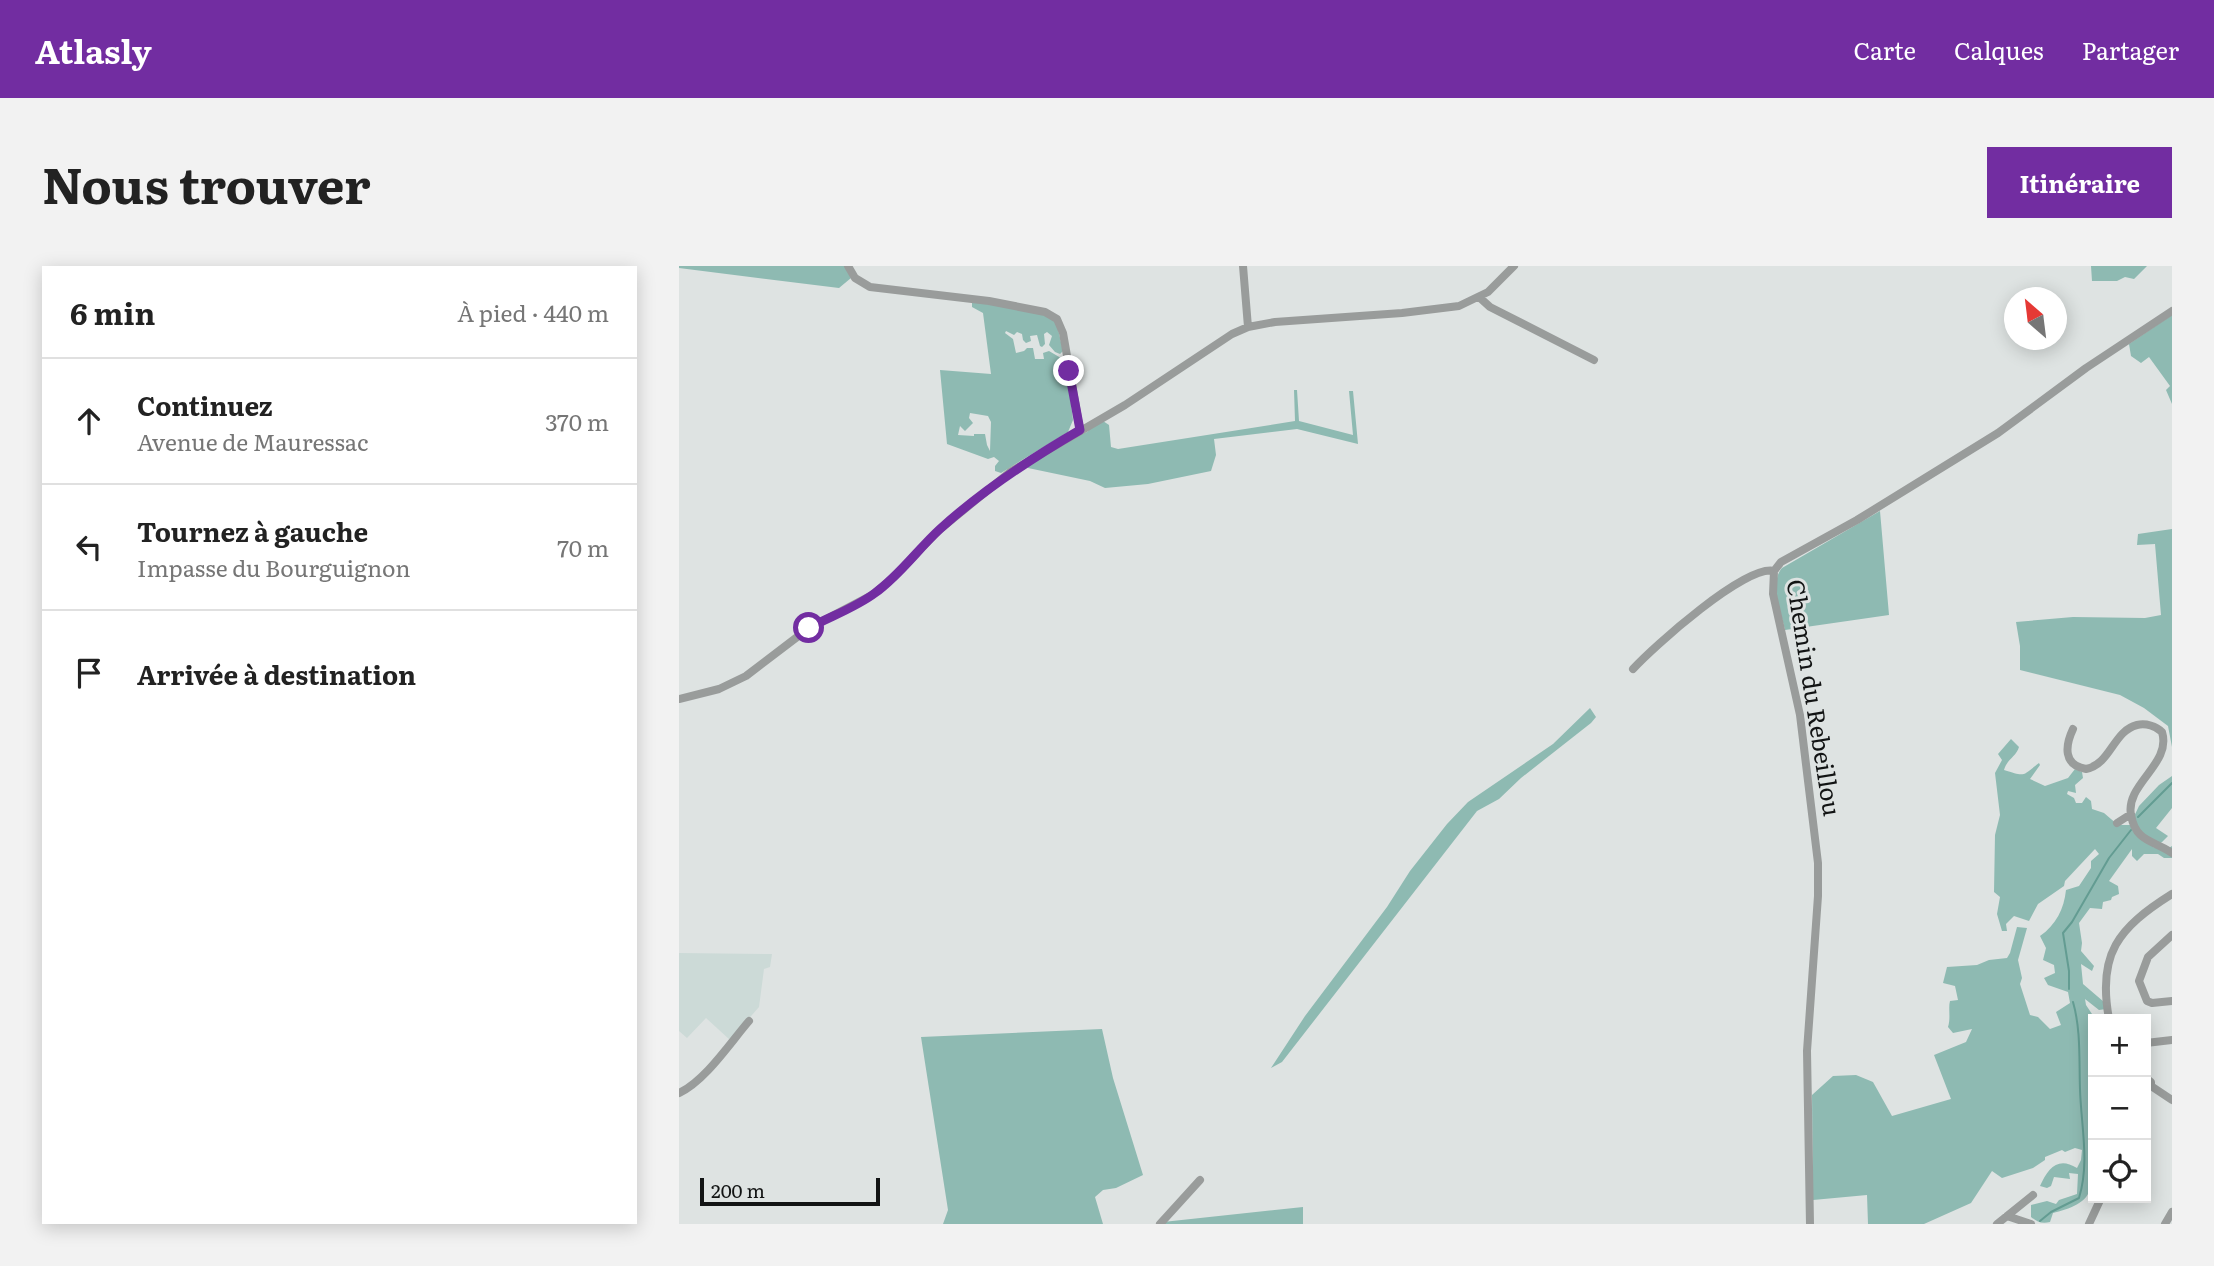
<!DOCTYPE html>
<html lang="fr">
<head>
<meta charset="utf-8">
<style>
  body { margin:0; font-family:Literata,serif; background:#f2f2f2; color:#222 }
  .controls { position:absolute; right:21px; bottom:21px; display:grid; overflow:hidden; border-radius:0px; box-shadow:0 4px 18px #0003 }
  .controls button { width:63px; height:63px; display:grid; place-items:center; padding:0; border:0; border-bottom:2px solid #e0e0e0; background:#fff; color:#222; font:35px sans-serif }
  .compass { position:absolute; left:1325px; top:21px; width:63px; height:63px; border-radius:50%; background:#fff; box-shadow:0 4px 18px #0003; rotate:332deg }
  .scale { position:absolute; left:21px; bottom:18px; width:180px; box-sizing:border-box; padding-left:7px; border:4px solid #121414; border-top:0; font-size:19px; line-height:24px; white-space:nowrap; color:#121414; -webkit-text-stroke:5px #dee3e2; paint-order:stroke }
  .stop { position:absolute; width:21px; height:21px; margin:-16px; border:5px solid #722da1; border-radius:50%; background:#fff }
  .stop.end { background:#722da1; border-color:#fff; box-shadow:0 2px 7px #0008 }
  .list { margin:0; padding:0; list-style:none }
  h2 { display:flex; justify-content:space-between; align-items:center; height:91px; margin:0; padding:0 28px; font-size:30px }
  h2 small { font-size:23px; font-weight:400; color:#767676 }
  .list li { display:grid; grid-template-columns:46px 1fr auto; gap:21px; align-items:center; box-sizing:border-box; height:126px; padding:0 28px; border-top:2px solid #e0e0e0 }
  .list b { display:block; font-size:26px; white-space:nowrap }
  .list p { margin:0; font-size:23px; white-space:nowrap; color:#767676 }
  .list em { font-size:23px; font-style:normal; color:#767676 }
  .icon { flex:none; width:38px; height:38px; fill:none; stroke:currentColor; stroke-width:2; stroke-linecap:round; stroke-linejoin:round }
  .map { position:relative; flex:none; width:1493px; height:958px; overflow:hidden; border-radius:0px }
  header { display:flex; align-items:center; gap:42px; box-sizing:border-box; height:98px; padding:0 35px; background:#722da1; color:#fff }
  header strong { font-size:33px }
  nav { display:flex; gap:38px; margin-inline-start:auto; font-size:24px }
  .intro { display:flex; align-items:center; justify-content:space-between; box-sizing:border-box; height:168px; padding:0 42px }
  h1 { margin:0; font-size:49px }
  .button { padding:18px 32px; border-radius:0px; background:#722da1; color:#fff; font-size:24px; font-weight:700 }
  main { display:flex; gap:42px; padding:0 42px }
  aside { flex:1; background:#fff; border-radius:0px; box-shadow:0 4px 18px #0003 }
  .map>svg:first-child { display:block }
  .built { fill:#ccdad7 }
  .green { fill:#8ebab2; fill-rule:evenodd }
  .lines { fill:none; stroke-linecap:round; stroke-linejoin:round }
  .stream { stroke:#639c92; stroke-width:2 }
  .minor { stroke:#999c9b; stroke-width:8 }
  .route { stroke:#722da1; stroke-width:9 }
  .labels { text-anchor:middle; stroke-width:6; stroke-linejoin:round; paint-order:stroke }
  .street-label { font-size:24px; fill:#121414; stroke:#dee3e2 }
</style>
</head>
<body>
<header>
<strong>Atlasly</strong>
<nav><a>Carte</a><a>Calques</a><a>Partager</a></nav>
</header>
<div class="intro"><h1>Nous trouver</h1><a class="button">Itinéraire</a></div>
<main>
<aside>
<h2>6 min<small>À pied · 440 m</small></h2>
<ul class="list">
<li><svg class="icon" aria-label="ahead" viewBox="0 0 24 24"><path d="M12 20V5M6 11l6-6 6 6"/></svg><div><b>Continuez</b><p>Avenue de Mauressac</p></div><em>370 m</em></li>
<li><svg class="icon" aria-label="left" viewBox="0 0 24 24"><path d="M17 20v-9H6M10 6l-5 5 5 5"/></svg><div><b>Tournez à gauche</b><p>Impasse du Bourguignon</p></div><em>70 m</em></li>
<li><svg class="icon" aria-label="arrive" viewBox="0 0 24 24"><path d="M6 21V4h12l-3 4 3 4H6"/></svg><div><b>Arrivée à destination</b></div></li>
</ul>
</aside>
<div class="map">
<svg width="1493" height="958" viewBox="0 0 1493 958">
  <rect width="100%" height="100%" fill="#dee3e2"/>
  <!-- built -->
  <path class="built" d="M0,687L93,688L91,701L85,703L80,741L51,774L27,752L8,772L0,765Z"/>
  <!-- green -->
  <path class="green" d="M0,0H166L172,12L160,22L0,2Z
    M1412,0H1468L1455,13L1446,11L1438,15H1413Z
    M293,34L360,47L377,54L384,85L381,88L376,86L370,79L373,70L368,66L365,68L366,78L363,81L361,80L358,69L351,70L352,75L347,77L344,74L343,68L338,66L335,69L327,65L326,67L334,73L337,87L345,85L348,82H354L356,93H365L364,87L370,85L387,95L394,154L389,166L322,207L316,205V200L320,195L315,191L309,193L268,178L261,104L312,108L304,47L293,41ZM291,147L309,150L312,156L311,185L308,179L306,168H295V170L279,169L281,160L286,165L294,157L290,152Z
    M1493,49V138L1487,124L1491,120L1470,91L1462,97L1452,90L1450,78Z
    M615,124H618L620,155L674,169L670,125H674L679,178L618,163L535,173L537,189L532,205L469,218L426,222L411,215L349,202L346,197L386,175L408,166L416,158L424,155L430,159L432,181L439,183L616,155Z
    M1201,245L1210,349L1106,364C1102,346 1090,317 1103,302Z
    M1493,263V481L1489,460L1465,442L1441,429L1341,404V380L1337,356L1394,351L1466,352L1482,349L1476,278L1458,279L1459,268Z
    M911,442L917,451L912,457L842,512L820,533L798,545L603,796L592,802L626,750L708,641L731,605L768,558L789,536L874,478Z
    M1332,473L1340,481C1337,491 1328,493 1325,504C1347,511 1343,510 1360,497L1361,499L1351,513L1366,520L1389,512L1396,503L1403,506L1404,512L1396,519L1397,527L1389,525L1388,528L1395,532L1397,537H1403L1407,531L1412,535L1413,543L1425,547L1439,559H1451L1460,540L1480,519L1493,510V542L1477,562L1489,570L1483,576L1474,581L1485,585L1493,580V592H1485L1479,588H1465L1458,595L1453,590V583L1430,615L1439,620L1440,628L1433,631L1432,634L1424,636L1423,643L1411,642L1400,657L1403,677L1402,685L1415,700L1413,705L1402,698L1404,718L1425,736L1427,743L1420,744L1406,733L1407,739L1413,748V754L1409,756L1414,766L1412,782L1414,912H1410C1417,935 1391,943 1374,947L1371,956C1363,958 1358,956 1352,951V939L1368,935L1377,938L1380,934L1398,928L1399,908L1390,907L1391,913L1375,911L1372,920L1368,922L1361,920C1369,902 1379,890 1398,902L1402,894L1403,884L1396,882L1386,886L1383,884L1366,891V894L1354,902L1323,912L1313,905L1292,937L1245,958H1189L1188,929L1134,934L1133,829L1154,810L1177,809L1194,816L1213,850L1272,833L1255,789L1287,776L1293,763L1274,767L1269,761C1272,752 1269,742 1271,735L1279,734L1276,720L1264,717L1268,701L1298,699L1310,694L1328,692L1331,687L1338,661L1348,662L1339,694L1343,712L1341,718L1351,749L1359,751L1371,763L1382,759L1377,746L1391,737L1389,726L1369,719L1365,712L1376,707L1375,699L1364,694L1367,682L1361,670C1377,659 1385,643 1387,624L1400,620L1412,602V595L1420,588L1416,583L1386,615L1385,620L1359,638L1350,655L1335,650L1327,658L1328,665H1323L1318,648L1321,631L1315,626L1316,569L1321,549L1316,507L1323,494L1319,488Z
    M423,763L434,812L464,909L437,922L424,924L416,931L424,958H264L269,944L242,771Z
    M624,941V958H483L484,956Z"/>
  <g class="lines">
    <!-- stream -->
    <path class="stream" d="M1459,551L1493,517
      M1390,723V705L1384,667L1393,656L1430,592L1452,564
      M1361,955L1372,946L1400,932C1411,896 1402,860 1401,823C1400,794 1402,764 1394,736"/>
    <!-- minor -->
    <path class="minor" d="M169,0L176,12L191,21L310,35L366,46L378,53L384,67L401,164
      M564,0L569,61
      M800,31L811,41L915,94
      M954,403C974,381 1067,298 1095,305
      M0,433L40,423L67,410L130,362L193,329L215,311L259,265L331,206L446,139L553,68L569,61L596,56L723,47L780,40L809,26L835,0
      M1394,463C1386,480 1384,499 1407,503C1432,498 1434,465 1458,459C1467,457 1477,460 1483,466C1493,498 1446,518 1452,549C1457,577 1475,574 1493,587
      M1438,557L1452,548
      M1493,669L1469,691L1460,715L1468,735L1473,737L1493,735
      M1430,753C1418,688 1439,662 1493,628
      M1467,777L1493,774
      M1467,812L1472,816V820L1493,834
      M0,827C26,815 51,777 70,755
      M1328,950L1352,958
      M481,958L521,914
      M1131,958L1128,785L1139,630V597L1121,449L1094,328L1095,305L1102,296L1178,254L1319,167L1407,102L1493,45
      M1318,958L1354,929
      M1410,958L1422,932
      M1486,958L1493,946"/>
  </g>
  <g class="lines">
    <!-- route -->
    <path class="route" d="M130,362C152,350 176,342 196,327C221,309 239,283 261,263C304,224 351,193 401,164L390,105"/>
  </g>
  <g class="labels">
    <!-- street labels -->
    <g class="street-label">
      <text transform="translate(1134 432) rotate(81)" y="8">Chemin du Rebeillou</text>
    </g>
  </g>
</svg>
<div class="controls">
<button>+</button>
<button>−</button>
<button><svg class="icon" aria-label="locate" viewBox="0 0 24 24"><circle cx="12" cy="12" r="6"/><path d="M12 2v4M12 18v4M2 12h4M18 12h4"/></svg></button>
</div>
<svg class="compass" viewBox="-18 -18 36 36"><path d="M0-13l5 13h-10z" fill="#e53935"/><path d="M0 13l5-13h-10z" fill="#767676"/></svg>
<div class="scale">200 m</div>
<div class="stop" style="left:130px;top:362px"></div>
<div class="stop end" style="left:390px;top:105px"></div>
</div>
</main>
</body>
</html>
